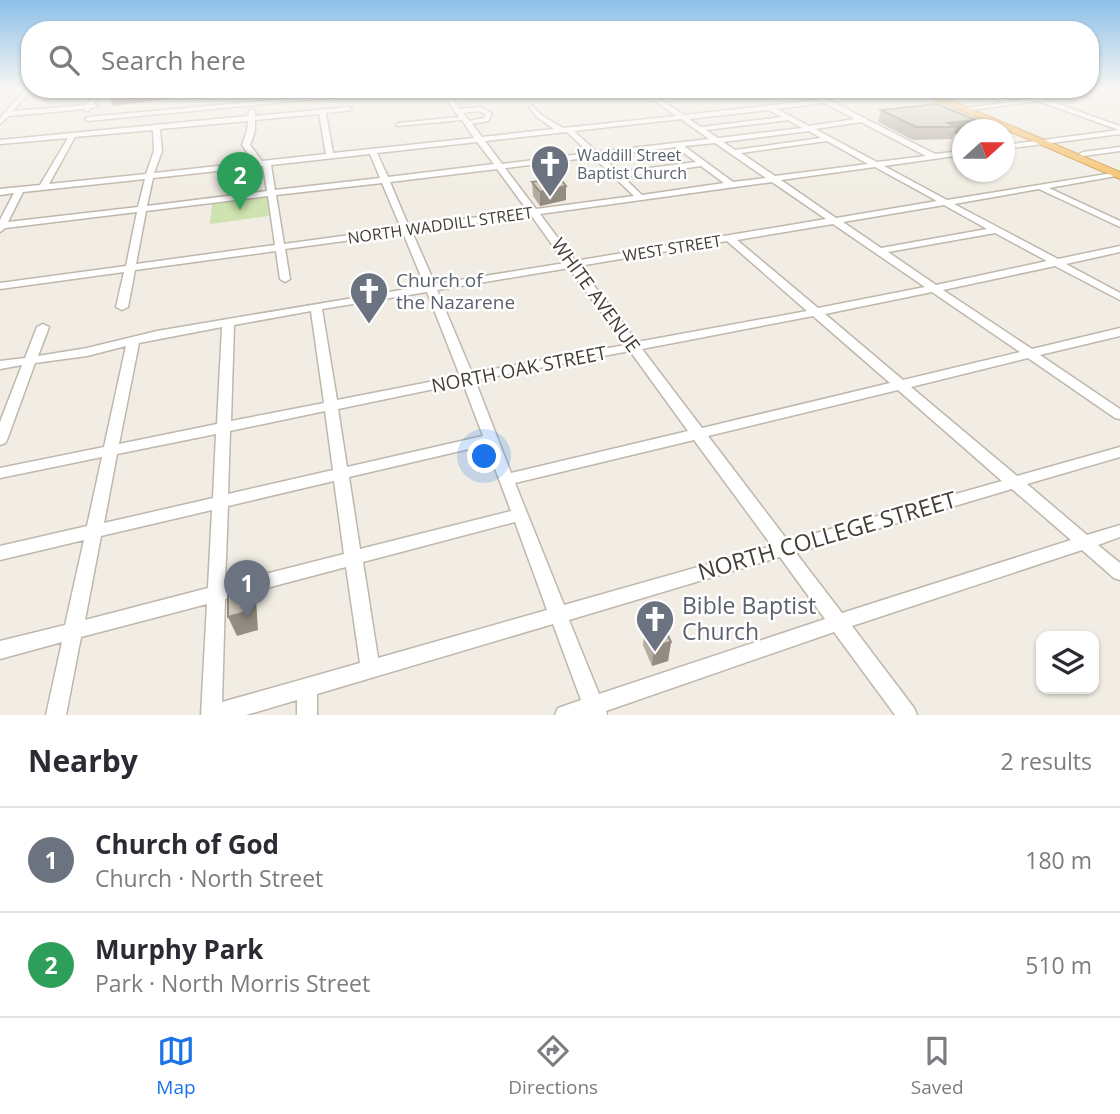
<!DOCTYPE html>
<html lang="en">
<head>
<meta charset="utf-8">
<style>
  body { margin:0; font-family:"Open Sans",sans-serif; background:#f7f7f7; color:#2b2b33 }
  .controls { position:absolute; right:21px; bottom:21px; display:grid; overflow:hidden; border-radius:14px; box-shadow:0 2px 5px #0004 }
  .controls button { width:63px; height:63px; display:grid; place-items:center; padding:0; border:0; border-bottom:2px solid #e1e1e2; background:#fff; color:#2b2b33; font:35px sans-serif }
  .compass { position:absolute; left:952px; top:119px; width:63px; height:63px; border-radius:50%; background:#fff; box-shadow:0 2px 5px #0004; rotate:69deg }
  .you { position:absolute; left:485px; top:457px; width:24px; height:24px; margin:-18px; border:5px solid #fff; border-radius:50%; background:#1a73e8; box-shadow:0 0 0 10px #1a73e833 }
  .badge { display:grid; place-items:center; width:46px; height:46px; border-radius:50%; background:#1a73e8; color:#fff; font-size:23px; font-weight:700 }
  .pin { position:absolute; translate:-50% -58px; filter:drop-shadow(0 2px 4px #0008) }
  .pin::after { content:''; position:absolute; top:37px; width:24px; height:21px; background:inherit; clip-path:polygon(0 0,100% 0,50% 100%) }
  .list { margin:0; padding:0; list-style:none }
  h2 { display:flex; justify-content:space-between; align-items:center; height:91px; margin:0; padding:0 28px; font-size:30px }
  h2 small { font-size:23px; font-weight:400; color:#7c7c81 }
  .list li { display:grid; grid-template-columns:46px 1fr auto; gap:21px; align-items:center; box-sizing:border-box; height:105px; padding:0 28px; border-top:2px solid #e1e1e2 }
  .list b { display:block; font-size:26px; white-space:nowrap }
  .list p { margin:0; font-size:23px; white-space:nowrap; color:#7c7c81 }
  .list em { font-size:23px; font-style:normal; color:#7c7c81 }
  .icon { flex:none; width:38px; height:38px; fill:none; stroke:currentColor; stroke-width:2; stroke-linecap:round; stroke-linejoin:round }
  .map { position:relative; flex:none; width:1120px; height:715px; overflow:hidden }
  .search { position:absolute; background:#fff; box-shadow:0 2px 5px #0004; left:21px; right:21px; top:21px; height:77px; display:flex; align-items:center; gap:18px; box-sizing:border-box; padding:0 24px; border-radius:28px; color:#7c7c81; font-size:26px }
  .sheet { height:301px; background:#fff }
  nav { display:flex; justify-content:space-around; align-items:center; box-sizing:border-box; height:98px; border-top:2px solid #e1e1e2; background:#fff; font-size:19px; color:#7c7c81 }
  nav a { display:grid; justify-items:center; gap:4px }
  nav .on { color:#1a73e8 }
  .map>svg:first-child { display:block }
  .green { fill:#cee3af }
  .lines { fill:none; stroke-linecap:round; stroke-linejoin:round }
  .minor-casing { stroke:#bfb7ab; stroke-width:3 }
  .highway-casing { stroke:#d3953c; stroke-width:2 }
  .minor { fill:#fff; fill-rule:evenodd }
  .highway { fill:#f4c16c; fill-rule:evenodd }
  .wall { fill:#b5aca0 }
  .shaded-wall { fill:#938c82 }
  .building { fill:#d2c8ba; stroke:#938c82; stroke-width:2 }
  .labels { text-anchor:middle; stroke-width:5; stroke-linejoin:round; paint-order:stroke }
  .far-worship-label { font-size:16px; fill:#5b616d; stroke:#fff; text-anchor:start }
  .far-street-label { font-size:16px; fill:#433d35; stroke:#fff }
  .worship-label { font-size:19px; fill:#5b616d; stroke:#fff; text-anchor:start }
  .street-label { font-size:19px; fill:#433d35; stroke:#fff }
  .near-street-label { font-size:23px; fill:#433d35; stroke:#fff }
  .near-worship-label { font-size:23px; fill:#5b616d; stroke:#fff; text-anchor:start }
</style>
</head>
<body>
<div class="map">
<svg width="1120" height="715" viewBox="0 0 1120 715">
  <rect width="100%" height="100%" fill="#f1ede4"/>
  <!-- green -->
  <path class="green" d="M268,197L269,216L210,224L212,204Z"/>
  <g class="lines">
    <!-- minor casing -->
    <g class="minor-casing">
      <path id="minor" d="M0,89H15L0,92Z
        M26,89H32L13,111L87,105L96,89H102L94,104L99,106L91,108L89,111H85L84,109L9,116L0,124V118Z
        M394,89H420L88,121L85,119L88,117Z
        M439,89H445L460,109L481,107L492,114L488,121L472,124L482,137L554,129L537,117L529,107L532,105L541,115L563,128L676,116L638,89H645L684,115L819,100L812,96L814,93L800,89H833L819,95L935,154L962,151V155L884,166L947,200L1119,172L1120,174L1116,176L1049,188L1120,221V227L1039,189L954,204L1058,259L1120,246V252L1066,264L1120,293V300L1055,266L943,290L1032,349L1120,328V336L1040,355L1120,409V419L1115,418L1028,358L911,387L1017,476L1120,447V457L1027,484L1087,535L1120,525V537L1098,545L1120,563V580L1114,578L1082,550L852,626L914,708L917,715H895L834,632L606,711L607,715H555L558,708L581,700L553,624L317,694V715H297V700L246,715H201L207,604L81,637L66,715H46L62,642L0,659V641L65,625L84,540L0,560V546L87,526L102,457L0,478V468L104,447L126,346L87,356L35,363L7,440L5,443L0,445V422L22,365L0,369V361L25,358L37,327L43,324L49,327L38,356L87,348L157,331L228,319L425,286L403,233L285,249L290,279L285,282L280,279L276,251L135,270L128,307L122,310L116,307L124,272L0,289V283L126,266L137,212L5,228L0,232V220L14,193L0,195V189L40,185L68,138L0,144V140L248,116L249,111L252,109L255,111V116L349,107L352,109L351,110L326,113L333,153L474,138L462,120L397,126L396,125L399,123L459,117ZM824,103L855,119L809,126L777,109ZM769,110L782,117L701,127L689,119ZM480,111L486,115L484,118L469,121L463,113ZM319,114L326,154L262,161L250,145L255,131V120ZM681,119L709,139L597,152L574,131ZM788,120L802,128L718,138L706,130ZM248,121L247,131L242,145L254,162L154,173L162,151L160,129ZM861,122L926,156L877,162L815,129ZM153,130L154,151L146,174L49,184L75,137ZM809,131L821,138L735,150L723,142ZM567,132L589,153L502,164L485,141ZM827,141L868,164L775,176L741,153ZM477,142L494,164L388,177L377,153ZM715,143L766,178L733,182L684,146ZM676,147L696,162L619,172L601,156ZM370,154L380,178L275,190L271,165ZM593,157L634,196L536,209L505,168ZM263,166L267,191L147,206L153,178ZM701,166L724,183L642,195L623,177ZM875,167L937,201L836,218L781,180ZM497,169L527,210L409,227L390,182ZM145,179L138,207L8,222L23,192ZM772,182L826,219L575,261L540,214ZM382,183L401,228L284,244L276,195ZM268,196L275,245L136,264L146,211ZM944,205L987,229L881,248L843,222ZM531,215L565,263L435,284L412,232ZM833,224L925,287L818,308L737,240ZM995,233L1047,261L936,285L888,252ZM727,241L807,311L637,342L579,266ZM569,268L625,345L472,373L437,290ZM427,292L460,376L337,400L322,309ZM932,292L1020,352L903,380L825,314ZM311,311L324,403L231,421L234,325ZM813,316L890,383L702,428L642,349ZM222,327L217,424L119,444L139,343ZM630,351L688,431L511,473L475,380ZM463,383L483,436L347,467L338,409ZM898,390L1002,481L788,541L708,436ZM325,411L333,470L228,494L230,431ZM216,434L213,498L104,523L117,454ZM694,440L772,546L564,605L515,483ZM486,445L511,511L360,549L349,477ZM334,481L344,554L225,584L228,506ZM1012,489L1071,540L842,613L796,553ZM212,510L208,588L85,620L101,536ZM515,522L547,610L378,658L363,562ZM780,557L825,619L599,694L569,620ZM346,567L360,663L222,702L225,599Z
        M970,89H979L1012,101L1031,99L1006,89H1016L1120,126V134L1004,149V145L1119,130L1038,101L963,111L962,110L965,108L1004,103Z
        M1120,147V151L1083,156L1079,154L1083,152Z"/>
    </g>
    <!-- highway casing -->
    <g class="highway-casing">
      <path id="highway" d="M912,89H924L1120,172V179Z"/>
    </g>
    <!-- minor -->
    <use href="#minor" class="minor"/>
    <!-- highway -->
    <use href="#highway" class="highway"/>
  </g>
  <!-- wall -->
  <path class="wall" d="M115,89H212L210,98L190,99L189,96L113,106Z
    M877,89H902L901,95L888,96L877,91Z
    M881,110L976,120L954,134L952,139L913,140L878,122Z
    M532,182L566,186V200L540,206L533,196Z
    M645,625L671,642L668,661L652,666L643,645Z"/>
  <!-- shaded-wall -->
  <path class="shaded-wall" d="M171,89H189L187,90L189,96L113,106L110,97Z
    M208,89H212L210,98Z
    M890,89H902L901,95L888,96Z
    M976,120L973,130H962V133L954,134L956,127L948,123Z
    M566,186V200L540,206V192Z
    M249,580L256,599L258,630L237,636L228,617Z
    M671,642L668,661L652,666L654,646Z"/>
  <!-- building -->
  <path class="building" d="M115,89H171L110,97Z
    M937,104L976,120L948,123L956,127H916L881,110Z
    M560,178L566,186L540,192L532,182Z
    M249,580L250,611L228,617V585L231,583Z
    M661,621L671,642L654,646L645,625Z"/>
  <!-- sky -->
  <linearGradient id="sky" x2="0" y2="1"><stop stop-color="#8cc0e9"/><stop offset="0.47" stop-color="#f9f7f3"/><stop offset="1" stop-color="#f9f7f3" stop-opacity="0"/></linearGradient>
  <rect width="1120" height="189" fill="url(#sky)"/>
  <!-- icons -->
  <defs>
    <g id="church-pin" transform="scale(2.0125)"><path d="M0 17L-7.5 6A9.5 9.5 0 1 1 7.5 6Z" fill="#6b7280" stroke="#fff"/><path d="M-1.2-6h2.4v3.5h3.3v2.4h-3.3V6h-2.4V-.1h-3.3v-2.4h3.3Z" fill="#fff"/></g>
  </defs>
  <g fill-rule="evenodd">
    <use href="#church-pin" x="550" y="164"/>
    <use href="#church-pin" x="369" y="291"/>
    <use href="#church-pin" x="655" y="619"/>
  </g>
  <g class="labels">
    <!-- far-worship labels -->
    <g class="far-worship-label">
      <text x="577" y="161">Waddill Street<tspan x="577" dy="18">Baptist Church</tspan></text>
    </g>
    <!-- far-street labels -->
    <g class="far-street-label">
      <text transform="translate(440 225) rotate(-8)" y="6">NORTH WADDILL STREET</text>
      <text transform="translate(672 248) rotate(-9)" y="6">WEST STREET</text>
    </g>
    <!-- worship labels -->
    <g class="worship-label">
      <text x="396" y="287">Church of<tspan x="396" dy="22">the Nazarene</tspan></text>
    </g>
    <!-- street labels -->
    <g class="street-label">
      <text transform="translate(596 295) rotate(54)" y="7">WHITE AVENUE</text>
      <text transform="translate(519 369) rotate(-11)" y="7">NORTH OAK STREET</text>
    </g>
    <!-- near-street labels -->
    <g class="near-street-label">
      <text transform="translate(827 536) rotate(-16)" y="8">NORTH COLLEGE STREET</text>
    </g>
    <!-- near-worship labels -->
    <g class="near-worship-label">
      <text x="682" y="614">Bible Baptist<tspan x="682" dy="26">Church</tspan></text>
    </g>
  </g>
</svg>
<div class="controls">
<button><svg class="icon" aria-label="layers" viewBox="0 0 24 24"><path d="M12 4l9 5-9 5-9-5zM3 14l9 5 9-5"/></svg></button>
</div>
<svg class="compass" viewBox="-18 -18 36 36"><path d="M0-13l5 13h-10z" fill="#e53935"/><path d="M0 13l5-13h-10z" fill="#7c7c81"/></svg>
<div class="you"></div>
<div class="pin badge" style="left:247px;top:618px;background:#6b7280">1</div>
<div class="pin badge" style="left:240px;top:210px;background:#2e9e5b">2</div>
<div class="search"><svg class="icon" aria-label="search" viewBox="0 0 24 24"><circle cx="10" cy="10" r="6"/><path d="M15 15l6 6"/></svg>Search here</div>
</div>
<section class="sheet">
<h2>Nearby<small>2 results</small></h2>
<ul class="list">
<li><span class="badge" style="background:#6b7280">1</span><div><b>Church of God</b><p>Church · North Street</p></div><em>180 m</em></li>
<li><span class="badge" style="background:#2e9e5b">2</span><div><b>Murphy Park</b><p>Park · North Morris Street</p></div><em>510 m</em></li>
</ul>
</section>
<nav>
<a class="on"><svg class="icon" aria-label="map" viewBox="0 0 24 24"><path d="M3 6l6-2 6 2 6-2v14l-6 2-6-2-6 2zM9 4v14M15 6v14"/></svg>Map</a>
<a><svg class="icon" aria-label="directions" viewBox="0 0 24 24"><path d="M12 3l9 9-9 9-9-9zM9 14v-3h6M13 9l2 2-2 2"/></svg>Directions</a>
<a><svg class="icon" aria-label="saved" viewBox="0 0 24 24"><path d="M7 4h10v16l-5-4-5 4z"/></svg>Saved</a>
</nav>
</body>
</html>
